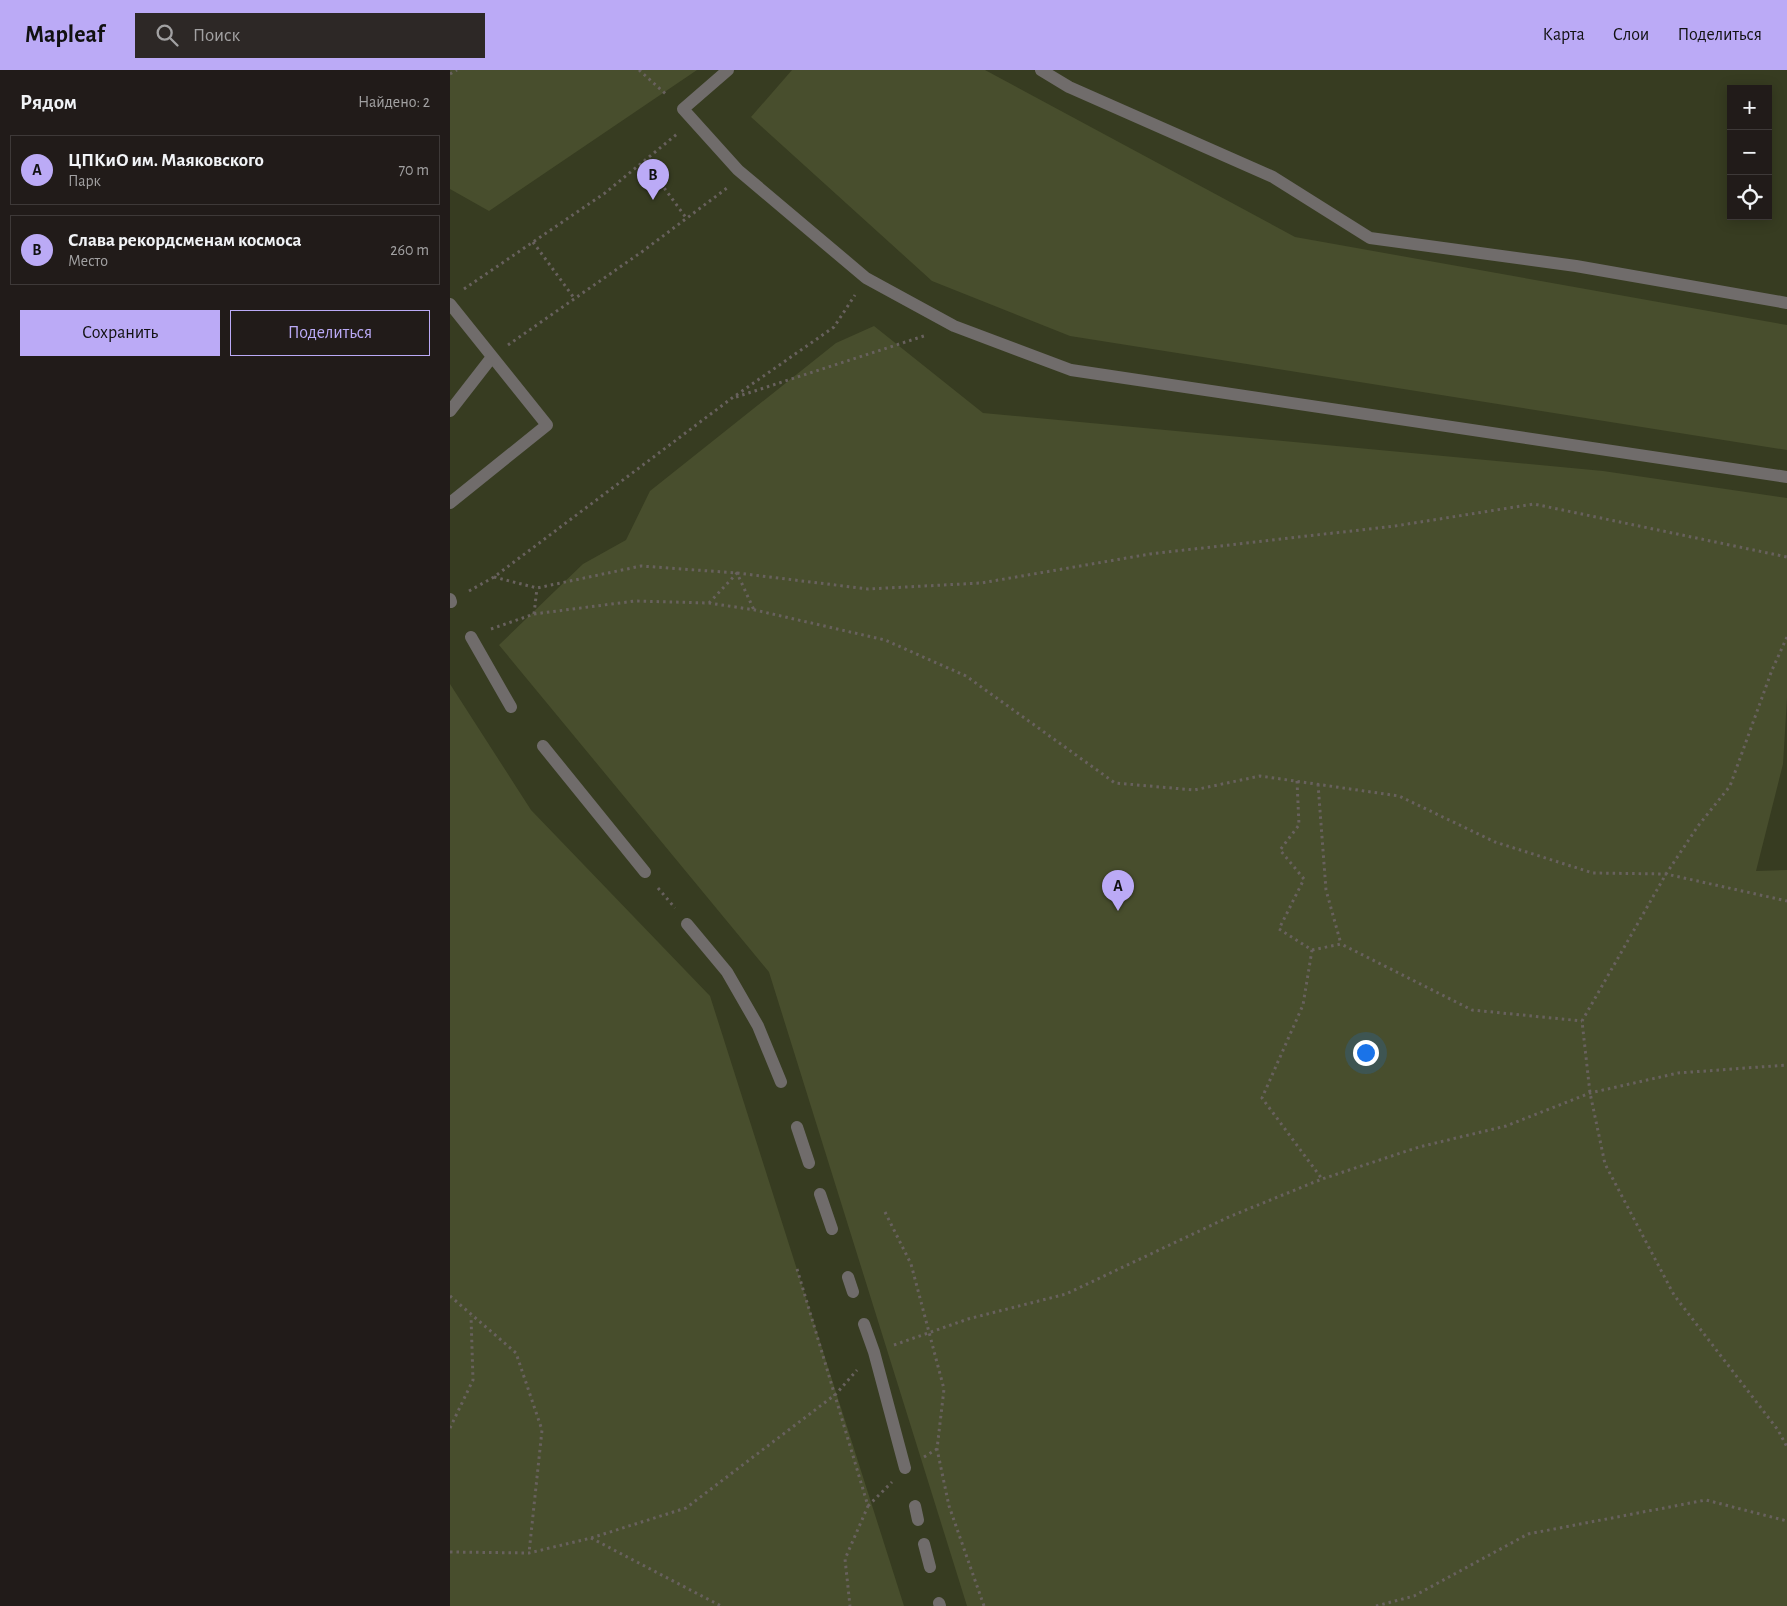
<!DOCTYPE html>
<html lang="ru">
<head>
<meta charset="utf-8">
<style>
  body { margin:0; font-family:"Alegreya Sans",sans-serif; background:#2d2826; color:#f1f3f6 }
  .controls { position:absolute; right:15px; top:15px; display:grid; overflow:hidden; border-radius:0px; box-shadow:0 2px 12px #0003 }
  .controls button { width:45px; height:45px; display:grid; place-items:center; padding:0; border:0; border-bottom:1px solid #3e3938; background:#211b19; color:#f1f3f6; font:25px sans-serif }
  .you { position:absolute; left:915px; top:982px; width:18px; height:18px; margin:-12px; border:4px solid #fff; border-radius:50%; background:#1a73e8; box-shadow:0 0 0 8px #1a73e833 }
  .badge { display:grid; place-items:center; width:32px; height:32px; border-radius:50%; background:#bbaaf6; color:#111; font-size:16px; font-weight:700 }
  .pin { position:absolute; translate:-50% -41px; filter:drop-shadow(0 1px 2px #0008) }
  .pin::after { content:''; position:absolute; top:26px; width:18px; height:15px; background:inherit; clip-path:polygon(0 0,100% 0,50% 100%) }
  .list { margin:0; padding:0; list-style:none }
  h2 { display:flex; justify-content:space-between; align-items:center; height:65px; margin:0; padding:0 20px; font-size:21px }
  h2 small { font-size:16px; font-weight:400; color:#a2a1a2 }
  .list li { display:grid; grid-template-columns:32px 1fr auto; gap:15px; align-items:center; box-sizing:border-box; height:70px; margin:0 10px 10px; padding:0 10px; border:1px solid #3e3938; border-radius:0px }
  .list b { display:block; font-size:19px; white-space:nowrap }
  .list p { margin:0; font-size:16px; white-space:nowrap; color:#a2a1a2 }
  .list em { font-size:16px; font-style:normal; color:#a2a1a2 }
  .actions { display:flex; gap:10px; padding:15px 20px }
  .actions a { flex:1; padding:11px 0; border:1px solid #bbaaf6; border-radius:0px; text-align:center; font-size:18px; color:#bbaaf6 }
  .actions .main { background:#bbaaf6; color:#111 }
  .icon { flex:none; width:28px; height:28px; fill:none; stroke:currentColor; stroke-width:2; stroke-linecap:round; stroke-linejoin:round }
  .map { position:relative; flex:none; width:1337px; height:1536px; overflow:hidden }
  header { display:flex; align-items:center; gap:30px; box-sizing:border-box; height:70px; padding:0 25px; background:#bbaaf6; color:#111 }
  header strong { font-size:24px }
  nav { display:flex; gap:28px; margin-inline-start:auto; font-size:18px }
  .search { width:350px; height:45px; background:#2d2826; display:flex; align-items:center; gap:12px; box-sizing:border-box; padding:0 18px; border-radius:0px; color:#a2a1a2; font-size:19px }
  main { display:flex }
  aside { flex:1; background:#211b19 }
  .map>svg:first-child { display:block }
  .green { fill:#373c21; fill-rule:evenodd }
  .forest { fill:#484e2d }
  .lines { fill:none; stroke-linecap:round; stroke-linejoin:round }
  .path { stroke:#68615e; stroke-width:3; stroke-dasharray:2.5 4; stroke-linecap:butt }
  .minor { stroke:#706c6b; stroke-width:12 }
</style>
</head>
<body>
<header>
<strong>Mapleaf</strong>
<div class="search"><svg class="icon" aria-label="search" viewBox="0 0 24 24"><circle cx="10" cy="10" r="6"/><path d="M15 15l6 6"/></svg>Поиск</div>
<nav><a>Карта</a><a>Слои</a><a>Поделиться</a></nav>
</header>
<main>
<aside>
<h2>Рядом<small>Найдено: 2</small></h2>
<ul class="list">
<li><span class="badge">A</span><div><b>ЦПКиО им. Маяковского</b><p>Парк</p></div><em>70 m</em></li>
<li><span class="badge">B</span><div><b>Слава рекордсменам космоса</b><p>Место</p></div><em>260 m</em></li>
</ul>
<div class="actions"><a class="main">Сохранить</a><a>Поделиться</a></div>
</aside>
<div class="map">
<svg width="1337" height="1536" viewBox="0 0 1337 1536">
  <rect width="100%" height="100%" fill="#2c2421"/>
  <!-- green -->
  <path class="green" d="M0,0H1337V1536H0ZM1281,19H1318V146H1281Z"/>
  <!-- forest -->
  <path class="forest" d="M0,0H247L39,141L0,119Z
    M342,0H535L845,167L1337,255V380L620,266L482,211L301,47Z
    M424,256L533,343L1153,401L1337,428V628L1333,694L1306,801L1337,800V1536H517L319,902L49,575L133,494L176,470L200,421L386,273Z
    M0,614L81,740L260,926L454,1536H0Z"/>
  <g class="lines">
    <!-- path -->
    <path class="path" d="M189,0L218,26
      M0,4L7,0
      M195,92L237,149
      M83,172L124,228
      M14,219L155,123L227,64
      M58,275L193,181L277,118
      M286,327L477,265
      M44,507L87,518L191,496L287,503L418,519L531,513L700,484L945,456L1084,434L1337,487
      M19,521L44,507L282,328L384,257L405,225
      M259,533L287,503L304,540
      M84,544L87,518
      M41,559L84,544L185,531L259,533L305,540L435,570L516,606L665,713L744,720L810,706L949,726L1045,772L1143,803L1216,804L1337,831
      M1337,567L1322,600L1280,716L1248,756L1216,804L1132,951L1140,1023L1155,1094L1224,1225L1328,1360L1337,1377
      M847,711L849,755L830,780L854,809L829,859L862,880L853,935L812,1028L872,1109
      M868,714L876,820L891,874
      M208,818L225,838
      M862,880L891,874L1022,940L1132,951
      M435,1142L461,1194L494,1319L487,1379L499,1436L534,1536
      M347,1199L418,1436L395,1489L400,1536
      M0,1226L66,1283L92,1360L79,1483
      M444,1275L518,1249L616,1224L781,1146L872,1109L969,1077L1056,1056L1140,1023L1228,1003L1337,995
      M0,1358L23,1310L21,1246
      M474,1387L487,1379
      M418,1436L442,1412
      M141,1468L271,1536
      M0,1482L79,1483L141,1468L236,1438L386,1324L407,1300
      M926,1536L964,1526L1078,1464L1256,1430L1337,1451"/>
    <!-- minor -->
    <path class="minor" d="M278,0L233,39L288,100L416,208L504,256L621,300L1337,407
      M591,0L619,17L823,107L920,168L1126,196L1337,233
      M0,234L97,355L0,433
      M0,341L42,287
      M0,529L1,532
      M21,567L61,637
      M93,676L195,802
      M237,854L277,902L308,956L331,1012
      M347,1057L359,1093
      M370,1124L382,1159
      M398,1207L403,1222
      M414,1254L424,1282L455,1398
      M465,1436L468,1450
      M474,1474L480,1497
      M489,1533L490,1536"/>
  </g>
</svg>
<div class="controls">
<button>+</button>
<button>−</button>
<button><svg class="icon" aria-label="locate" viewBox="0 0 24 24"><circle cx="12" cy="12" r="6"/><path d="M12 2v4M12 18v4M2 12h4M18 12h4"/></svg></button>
</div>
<div class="you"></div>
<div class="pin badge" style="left:668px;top:841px">A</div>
<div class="pin badge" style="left:203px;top:130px">B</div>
</div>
</main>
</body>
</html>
